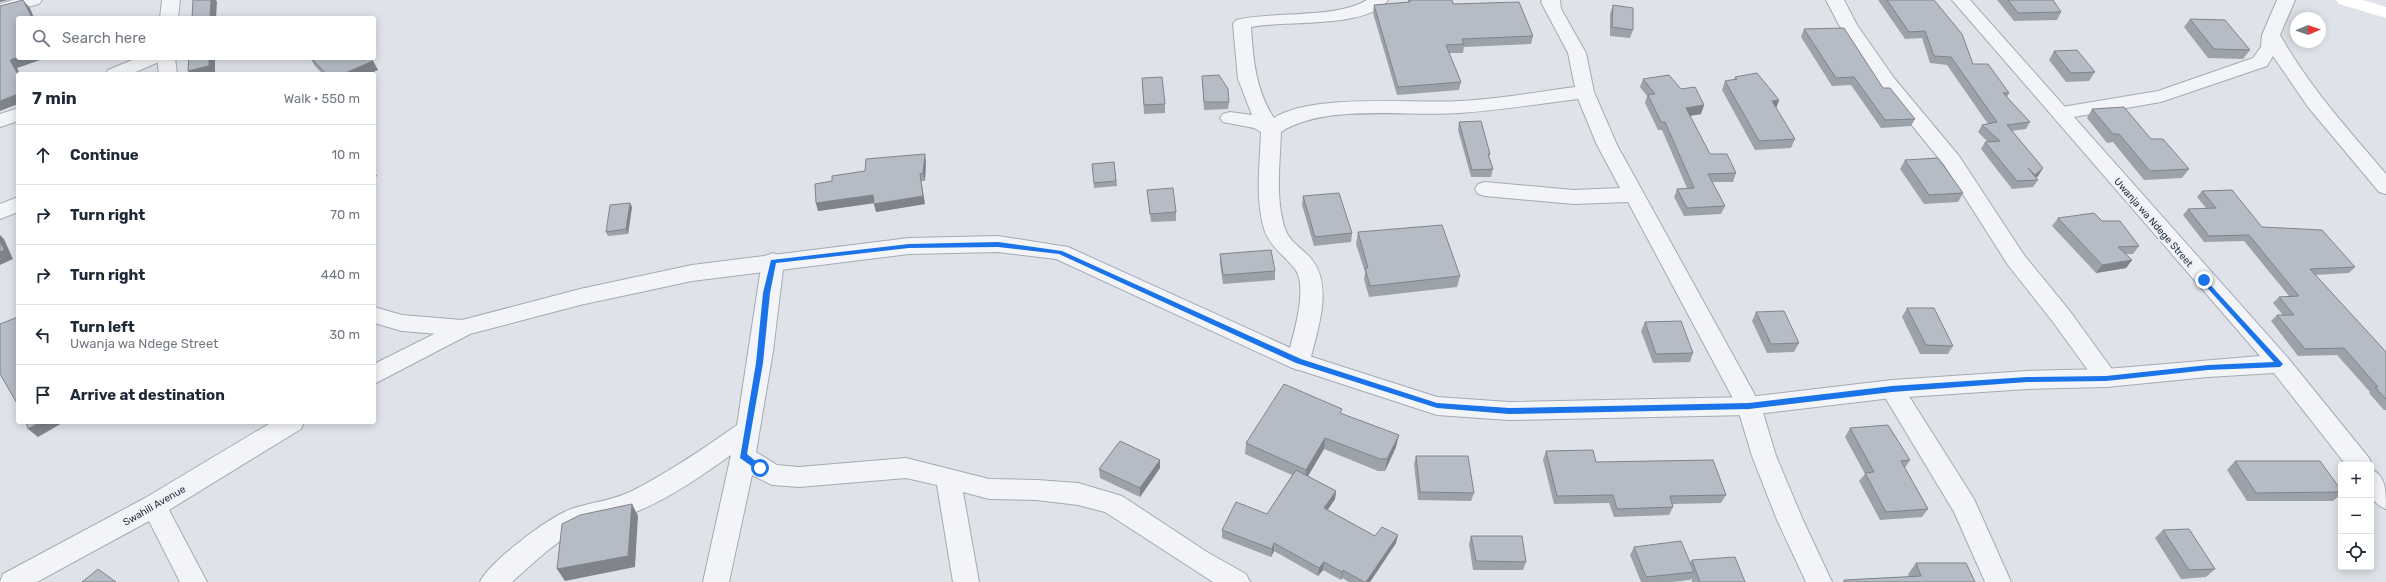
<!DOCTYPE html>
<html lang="en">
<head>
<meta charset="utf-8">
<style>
  body { margin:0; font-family:Rubik,sans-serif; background:#f6f6f7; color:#1f2937 }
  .controls { position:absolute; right:12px; bottom:12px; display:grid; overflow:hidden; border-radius:4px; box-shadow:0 2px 10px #0003 }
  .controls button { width:36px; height:36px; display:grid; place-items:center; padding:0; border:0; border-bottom:1px solid #e0e1e3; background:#fff; color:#1f2937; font:20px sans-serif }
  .compass { position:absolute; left:2290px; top:12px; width:36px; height:36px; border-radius:50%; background:#fff; box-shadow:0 2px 10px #0003; rotate:88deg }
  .stop { position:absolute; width:12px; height:12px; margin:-9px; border:3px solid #1a73e8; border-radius:50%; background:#fff }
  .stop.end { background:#1a73e8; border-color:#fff; box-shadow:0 1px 4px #0008 }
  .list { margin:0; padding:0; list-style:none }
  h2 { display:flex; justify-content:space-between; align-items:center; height:52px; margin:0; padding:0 16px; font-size:17px }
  h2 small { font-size:13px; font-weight:400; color:#747a83 }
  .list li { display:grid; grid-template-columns:26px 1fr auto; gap:12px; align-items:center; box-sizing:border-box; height:60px; padding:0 16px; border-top:1px solid #e0e1e3 }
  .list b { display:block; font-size:15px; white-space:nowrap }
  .list p { margin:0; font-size:13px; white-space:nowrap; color:#747a83 }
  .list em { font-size:13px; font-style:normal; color:#747a83 }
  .icon { flex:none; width:22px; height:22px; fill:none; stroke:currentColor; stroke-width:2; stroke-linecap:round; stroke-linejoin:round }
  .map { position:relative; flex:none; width:2386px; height:582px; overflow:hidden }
  .search { position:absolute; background:#fff; box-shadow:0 2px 10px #0003; left:16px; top:16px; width:360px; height:44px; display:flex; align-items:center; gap:10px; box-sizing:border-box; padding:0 14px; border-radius:4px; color:#747a83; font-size:15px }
  .panel { position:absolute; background:#fff; box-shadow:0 2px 10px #0003; left:16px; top:72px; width:360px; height:352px; border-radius:4px }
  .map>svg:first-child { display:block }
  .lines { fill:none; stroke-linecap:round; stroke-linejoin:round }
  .minor-casing { stroke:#a4aab3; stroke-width:2 }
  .tertiary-casing { stroke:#a4aab3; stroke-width:2 }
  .minor { fill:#f2f4f7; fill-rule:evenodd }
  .tertiary { fill:#f2f4f7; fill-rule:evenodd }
  .secondary { fill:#fff; fill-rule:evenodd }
  .wall { fill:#9ca2aa }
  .shaded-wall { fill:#7f848b }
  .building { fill:#b5bcc6; stroke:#7f848b }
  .route { fill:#1a73e8 }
  .labels { text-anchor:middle; stroke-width:4; stroke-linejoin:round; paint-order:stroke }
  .street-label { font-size:10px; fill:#263141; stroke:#eef2f7 }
</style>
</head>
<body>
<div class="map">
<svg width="2386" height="582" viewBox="0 0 2386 582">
  <rect width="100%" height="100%" fill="#dfe3e9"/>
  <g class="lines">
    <!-- minor casing -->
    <g class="minor-casing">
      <path id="minor" d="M13,0H42L39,4L0,14V4Z
        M1367,0H1388C1368,29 1284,20 1251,27C1253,60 1256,91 1274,118C1313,93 1412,104 1460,101C1498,99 1537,92 1575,87L1568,53L1541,2L1542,0H1560L1561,9L1586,53L1594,92L1617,145L1761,406L1776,456L1803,520L1832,582H1806L1777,520L1752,456L1737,406L1628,202L1574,204L1485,196L1478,194L1475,189L1478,184L1485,182L1574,190L1620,188L1597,145L1578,99C1539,104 1500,110 1460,113C1408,117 1325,103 1281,132C1280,163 1275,198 1285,229C1290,243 1304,249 1313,261C1333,289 1317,331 1310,361L1306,367L1298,370L1290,367L1286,361C1292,341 1309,287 1295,269C1284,255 1270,247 1264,229C1255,198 1260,163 1261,132L1254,128L1223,122L1220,118L1223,114L1230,112L1252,115L1238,79L1233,24L1236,20C1274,11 1336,19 1367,0Z
        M1826,0H1844L1857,25L1894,78L1959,156L2024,255L2069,310L2114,372L2118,378L2114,384L2106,387L2098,384L2053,322L2008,265L1945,166L1880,86L1839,25Z
        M2277,0H2295L2280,35C2310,88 2347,128 2386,174V194L2379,192L2308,107L2273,56L2267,66L2161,102L2062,119L2055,117L2052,113L2055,109L2062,107L2158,91L2253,58L2261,47L2262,35Z
        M137,58H162L159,62L131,74H106L108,70Z
        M18,108V121L0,127V114Z
        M18,197V212L0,219V204Z
        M773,253L781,256L784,261L773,351L756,452L777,465L799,467L906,458L989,479L1037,480L1078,483L1122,496L1207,552L1246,574L1250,582H1213L1105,512L1078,505L1037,500L989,499L963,492L979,582H953L937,485L906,478L799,487L772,485L752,475L729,582H703L731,455C700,477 667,500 631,514C616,521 596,520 581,528C556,541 533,563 512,582H480C489,562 549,517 571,509C591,502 612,501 632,491C669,472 703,449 737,425L762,261L765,256Z
        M462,320L470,322L473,328L470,334L374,384V364Z
        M1892,380L1900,382L1974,499L2011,582H1985L1954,512L1880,389L1884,382Z
        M272,422H304L301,429L169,510L207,582H180L149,521L37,582H0L3,574L145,498Z"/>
    </g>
    <!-- tertiary casing -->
    <g class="tertiary-casing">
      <path id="tertiary" d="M162,0H180L178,18H160Z
        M1952,0H1970L2288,358L2369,458L2372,465L2371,468V465H2346L2274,373L2208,377L2106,387L2027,389L1892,398L1749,415L1509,420L1437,415L1290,367L1056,259L998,252L909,254L692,281L580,305L462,336L402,331L374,323V307L402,315L462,320L580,289L692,265L909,238L998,236L1068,247L1306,355L1437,397L1509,402L1749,397L1892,380L2027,371L2106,369L2260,356Z
        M157,58H175L177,74H159Z
        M2371,469C2386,476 2386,490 2386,509C2366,501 2371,487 2371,469Z"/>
    </g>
    <!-- minor -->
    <use href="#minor" class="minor"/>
    <!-- tertiary -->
    <use href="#tertiary" class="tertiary"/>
    <!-- secondary -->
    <path class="secondary" d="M2336,0H2363L2386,7V18L2339,4Z"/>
  </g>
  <!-- wall -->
  <path class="wall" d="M1408,0H1452L1453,4L1533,36L1531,44L1464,47L1463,53H1449L1461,82L1459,90L1397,95L1373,13L1374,5L1408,2Z
    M1878,0H1934L1973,64L2009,93L2007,97L2030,122L2026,129L2012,131L2043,168L2038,176L2036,178L2038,180L2033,187L2012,189L1981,149L1985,142H1988L1978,132L1982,125L1988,124L1947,65L1930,63L1922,38L1905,39Z
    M1997,0H2053L2061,12L2057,20L2014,21Z
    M1613,5L1633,30L1630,38L1610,36V14Z
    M2190,19L2250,50L2243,59L2208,58L2184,27Z
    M1804,29L1883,88L1915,119L1911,126L1881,128L1851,85L1832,86L1801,37Z
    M2054,51L2095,72L2089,81L2066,82L2049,60Z
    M310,58L373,61L378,70L368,74H323L315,66Z
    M1202,76L1229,102L1228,109L1204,110Z
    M1735,77L1776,108L1795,139L1791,148L1755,150L1722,90L1725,81L1734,80Z
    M1142,78L1165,104V113L1144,114Z
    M1643,79L1681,89L1704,105L1701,114L1689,116L1710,154L1736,173L1733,182H1712L1725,206L1721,214L1684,216L1674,197L1677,189L1687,188L1662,130H1658L1645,103L1647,96L1640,87Z
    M2092,109L2151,139L2189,169L2182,178L2144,180L2113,142L2107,143L2087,118Z
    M1459,122L1490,154L1489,157L1493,169L1491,177H1471L1458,130Z
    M1905,160L1963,193L1958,202L1924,204L1900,169Z
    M926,162L925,181H921L925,204L876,212L874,203L818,211L816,203Z
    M1114,162L1117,186L1094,188L1092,164Z
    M1147,190L1176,212V221L1151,222L1148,199Z
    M2202,191L2262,227L2355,267L2349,273L2315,275L2386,352V410H2384L2369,393L2370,392L2337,355L2298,356L2271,321L2277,315H2283L2273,303L2279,297L2289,296L2244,241L2204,242L2183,215L2188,209L2206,208L2197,197Z
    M1303,196L1352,233L1351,242L1314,246L1302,205Z
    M632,207L628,234L608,236L606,232Z
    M2058,218L2102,221L2139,246L2133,254H2126L2132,260L2126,268L2096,273L2052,226Z
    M1358,232L1460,276L1457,287L1369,297L1364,279L1365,272L1356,244Z
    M1220,254L1275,271V280L1223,284L1220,263Z
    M1907,308L1953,346L1948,354H1920L1902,317Z
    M1756,312L1799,343L1794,352L1767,353L1752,321Z
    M1645,322L1693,353L1690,362L1653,363L1641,331Z
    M1342,414L1396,447L1385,471H1378L1324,449L1308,476L1336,491L1335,499L1328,510L1375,536L1398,535L1396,543L1370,582H1349L1342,578L1341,580L1323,570L1318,576L1274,551L1271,557L1222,538V530L1267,514L1292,475L1245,454L1246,443Z
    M1850,428L1910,460L1905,468L1928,509L1922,517L1880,520L1859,481L1865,474L1845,437Z
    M1546,451L1596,462L1726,495L1721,503L1673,504V507L1669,515L1614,517L1609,503L1554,504L1543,460Z
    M1416,456L1474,493L1471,501L1418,500L1414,464Z
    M1160,460V468L1140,497L1100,478L1099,469Z
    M2235,461L2341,490V494L2333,501H2247L2227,470Z
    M2163,530L2215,569L2206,577L2181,579L2155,538Z
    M1471,536L1526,562L1523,570H1473L1469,544Z
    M1634,547L1690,563L1692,560L1745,582H1692L1691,578L1690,580L1672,582H1641L1630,555Z
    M1916,563L1975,582H1843L1844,580L1909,577L1908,574Z"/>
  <!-- shaded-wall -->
  <path class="shaded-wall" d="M0,0H8L0,2Z
    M23,0L30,8L34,18H32Z
    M211,0H216L217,2L216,18H210Z
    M18,57V58H46L17,68L20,74H18V75L10,60Z
    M209,58H215V74H191L188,71Z
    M373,61L378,70L368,74H343Z
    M18,94V104L0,111V101Z
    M1779,100L1776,109L1772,101Z
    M1704,105L1701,114L1683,117L1686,108Z
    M925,154L926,162L925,181L923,173Z
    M2043,168L2038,176L2033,180H2032L2035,175Z
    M374,171L377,176L374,178Z
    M920,174L925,204L876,212L874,204Z
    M873,195L875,203L818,211L816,203Z
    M630,203L632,207L628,234L626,229Z
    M0,235L4,239L13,259L0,265Z
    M2132,260L2126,268L2096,273L2102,265Z
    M40,422H64L38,437L28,429Z
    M1399,435L1396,447L1385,471L1387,459Z
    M1325,438L1324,449L1305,481L1306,470Z
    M1160,460V468L1140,497V488Z
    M1336,491L1335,499L1323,516L1324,508Z
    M632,504L638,516L635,567L565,581L557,569Z
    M1398,535L1396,543L1370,582H1366Z
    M1274,543V551L1271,557L1272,549Z
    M1324,562L1323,570L1318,576L1319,568Z
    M1343,570L1342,578L1341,580L1342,572Z"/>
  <!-- building -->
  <path class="building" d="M23,0L32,18H18V57L10,60L18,75V94L0,101V6Z
    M193,0H211L210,18H192Z
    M1409,0H1452L1453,4L1519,2L1533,36L1462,39L1464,44L1446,45L1461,82L1398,87L1374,5L1410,2Z
    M1887,0H1934L1962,34L1973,64H1988L2009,93H2003L2030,122L2007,125L2043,168L2035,175L2028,168L2038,180L2017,181L1985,142L2000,141L1982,125L1997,122L1951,57L1934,56L1925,31L1909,32Z
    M2008,0H2053L2061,12L2018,13Z
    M1613,5L1633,8V30L1612,27Z
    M2190,19L2225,20L2250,50L2214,49Z
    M1844,28L1883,88H1890L1915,119L1885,120L1854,77L1836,78L1804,29Z
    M2077,50L2095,72L2071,73L2054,51Z
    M189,58H209V66L188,71Z
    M311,58H371L373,61L343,74H326Z
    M1757,73L1779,100L1772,101L1795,139L1759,141L1725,81L1737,79L1735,77Z
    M1219,75L1228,89L1229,102H1204L1202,76Z
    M1669,75L1681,89L1695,87L1704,105L1686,108L1710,154H1727L1736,173L1708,174L1725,206L1687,208L1677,189L1694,188L1665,122H1661L1648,95L1655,94L1643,79Z
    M1162,77L1165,104L1144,105L1142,78Z
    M2124,107L2151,139H2163L2189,169L2150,171L2119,134H2113L2092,109Z
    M1481,121L1490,154H1488L1493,169L1472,170L1459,122Z
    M925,154L923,173L920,174L923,196L874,204L873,195L816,203L815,184L832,181V176L865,171L866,159Z
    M1938,158L1963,193L1929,195L1905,160Z
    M1114,162L1116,181L1094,183L1092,164Z
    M1173,188L1176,212L1150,214L1147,190Z
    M2232,190L2262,227L2322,230L2355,267L2310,269L2386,352V399L2375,387H2378L2344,348L2305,349L2277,315H2294L2279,297L2299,296L2249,235L2209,236L2188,209L2216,208L2202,191Z
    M1339,193L1352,233L1315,237L1303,196Z
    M630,203L626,229L606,232L610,205Z
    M2094,213L2102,221H2120L2139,246L2118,247L2132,260L2102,265L2058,218Z
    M1442,225L1460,276L1370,286L1365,268H1368L1358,232Z
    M0,241L4,250L0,252Z
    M1271,250L1275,271L1223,275L1220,254Z
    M1907,308H1934L1953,346L1926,345Z
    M1784,311L1799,343L1771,344L1756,312Z
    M18,317V405L0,374V324Z
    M1681,321L1693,353L1656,354L1645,322Z
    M1284,384L1342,409L1340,413L1399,435L1387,459H1380L1325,438L1306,470L1246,443Z
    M26,422H40L28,429Z
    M1888,425L1910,460L1901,461L1928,509L1886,512L1865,473L1874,472L1850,428Z
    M1120,441L1160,460L1140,488L1099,469Z
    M1593,450L1596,462L1713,460L1726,495L1670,496L1673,507L1617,509L1613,495L1557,496L1546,451Z
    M1416,456H1468L1474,493L1420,492Z
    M2235,461H2320L2341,490V492L2256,493Z
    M1296,470L1336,491L1324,508L1375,536L1382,527L1398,535L1366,582H1364L1343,570L1342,572L1324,562L1319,568L1274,543L1272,549L1222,530L1236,502L1267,514Z
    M632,504L628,556L557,569L562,524L580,515Z
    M2189,529L2215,569L2189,570L2163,530Z
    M1471,536H1522L1526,562L1476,561Z
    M1681,541L1694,572L1646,577L1634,547Z
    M1735,557L1745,582H1700L1692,560Z
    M1916,563H1966L1975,582H1845L1844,580L1921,576Z
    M98,569L116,582H82Z"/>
  <!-- route -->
  <path class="route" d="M998,242L1062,251L1301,359L1437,403L1509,408L1749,403L1892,386L2027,377L2106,376L2208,365L2274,362L2202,282L2204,278L2283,364L2280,367L2208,370L2106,381L2027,382L1892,392L1749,409L1509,414L1437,408L1296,363L1059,254L998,247L909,248L776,263L770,293L763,363L747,454L764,468L760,471L757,470L740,458L756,363L763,293L771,260L909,244Z"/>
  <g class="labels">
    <!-- street labels -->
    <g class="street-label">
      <text transform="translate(2154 222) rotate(49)" y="4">Uwanja wa Ndege Street</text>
      <text transform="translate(154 505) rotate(-30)" y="4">Swahili Avenue</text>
    </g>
  </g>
</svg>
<div class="controls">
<button>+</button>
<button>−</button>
<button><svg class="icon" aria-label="locate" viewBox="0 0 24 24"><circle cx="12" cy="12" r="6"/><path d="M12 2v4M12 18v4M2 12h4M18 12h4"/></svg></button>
</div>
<svg class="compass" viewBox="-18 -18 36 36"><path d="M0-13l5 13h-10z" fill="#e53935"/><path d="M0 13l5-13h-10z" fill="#747a83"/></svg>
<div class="stop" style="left:760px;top:468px"></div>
<div class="stop end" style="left:2204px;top:280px"></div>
<div class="search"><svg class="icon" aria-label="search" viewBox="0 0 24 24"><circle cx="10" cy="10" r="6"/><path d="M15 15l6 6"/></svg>Search here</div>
<section class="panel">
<h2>7 min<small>Walk · 550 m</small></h2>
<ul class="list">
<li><svg class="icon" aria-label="ahead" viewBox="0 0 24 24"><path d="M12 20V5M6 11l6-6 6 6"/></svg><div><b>Continue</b></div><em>10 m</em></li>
<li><svg class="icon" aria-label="right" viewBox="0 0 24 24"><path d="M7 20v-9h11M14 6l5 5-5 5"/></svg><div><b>Turn right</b></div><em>70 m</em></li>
<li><svg class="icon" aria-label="right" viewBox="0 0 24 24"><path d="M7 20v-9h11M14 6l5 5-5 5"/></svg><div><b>Turn right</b></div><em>440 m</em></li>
<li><svg class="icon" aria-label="left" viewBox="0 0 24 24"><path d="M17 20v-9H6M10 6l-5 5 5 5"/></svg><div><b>Turn left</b><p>Uwanja wa Ndege Street</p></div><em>30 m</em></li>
<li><svg class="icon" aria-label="arrive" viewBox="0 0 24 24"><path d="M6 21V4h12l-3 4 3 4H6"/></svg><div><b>Arrive at destination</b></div></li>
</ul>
</section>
</div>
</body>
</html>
